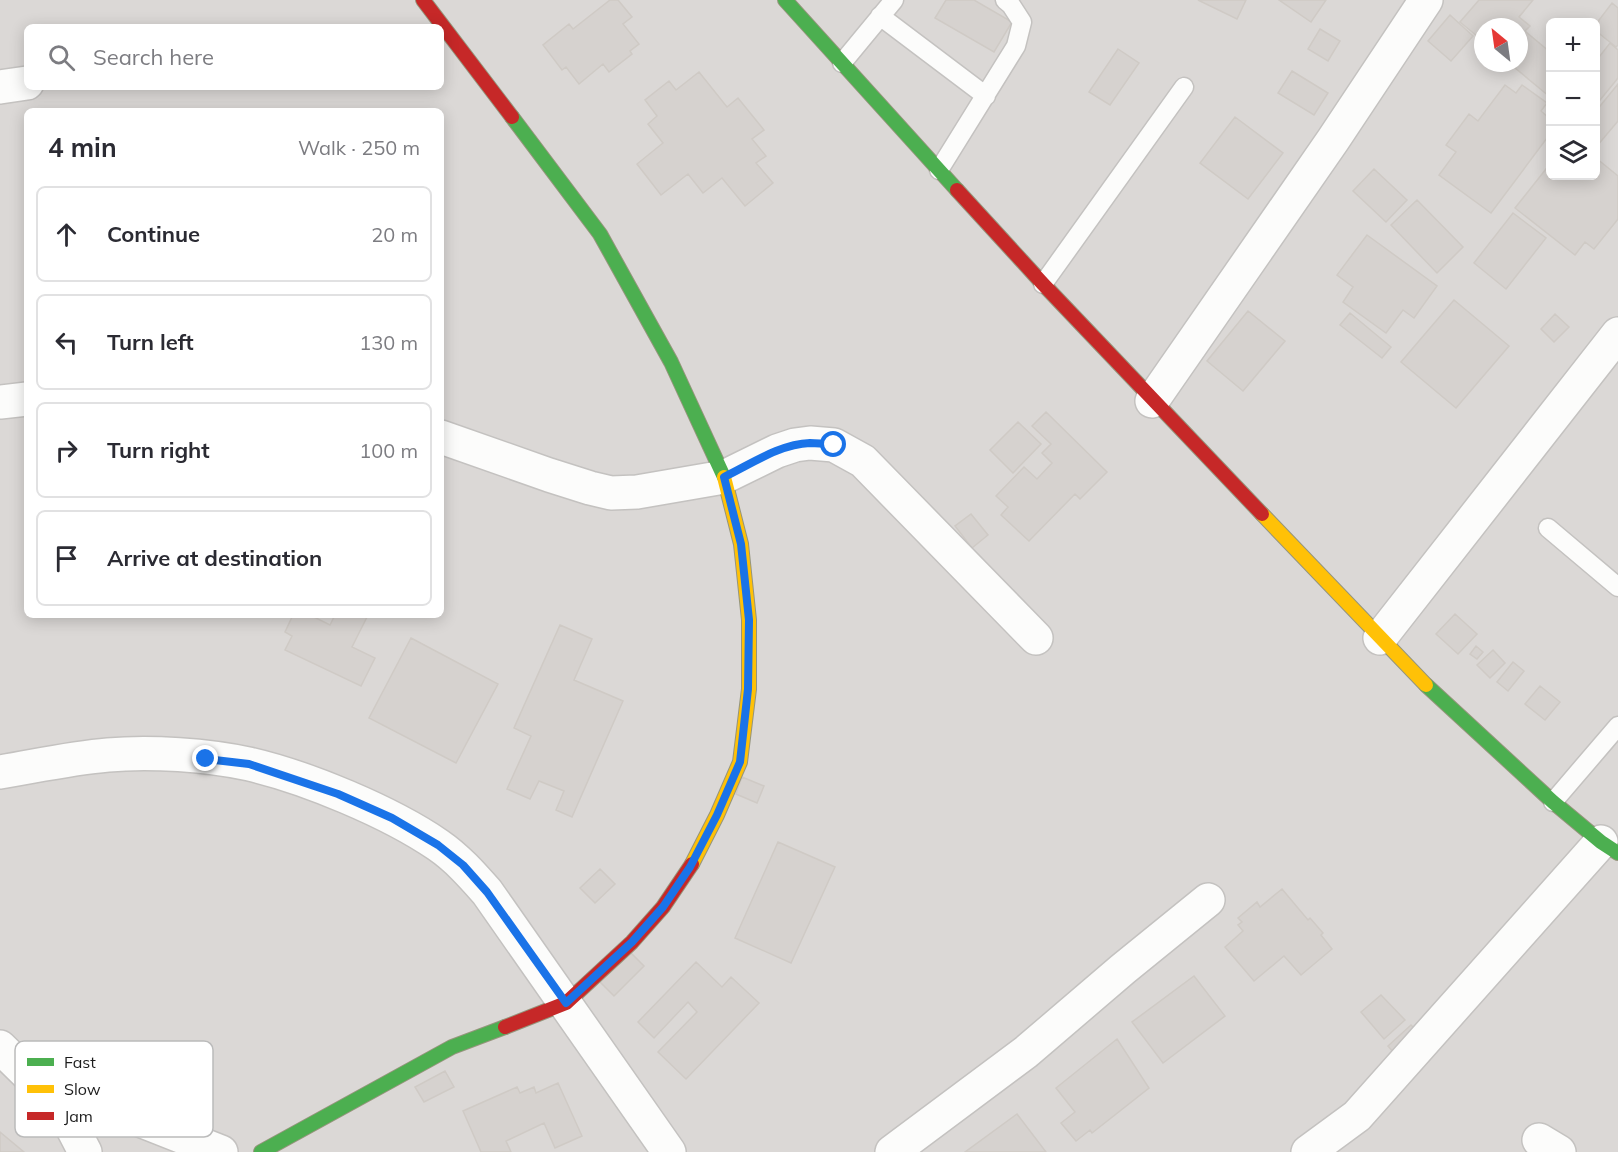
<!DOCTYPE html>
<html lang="en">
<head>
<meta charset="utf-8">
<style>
  body { margin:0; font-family:Mulish,sans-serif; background:#f2f2f3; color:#2b2b33 }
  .controls { position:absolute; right:18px; top:18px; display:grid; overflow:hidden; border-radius:9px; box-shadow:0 3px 15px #0003 }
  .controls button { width:54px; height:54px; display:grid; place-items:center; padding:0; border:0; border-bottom:2px solid #e1e1e2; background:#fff; color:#2b2b33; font:30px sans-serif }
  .compass { position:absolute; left:1474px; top:18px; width:54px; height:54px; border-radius:50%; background:#fff; box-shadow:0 3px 15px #0003; rotate:331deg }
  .stop { position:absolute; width:18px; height:18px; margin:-14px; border:4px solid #1a73e8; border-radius:50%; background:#fff }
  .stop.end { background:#1a73e8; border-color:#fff; box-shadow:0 2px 6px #0008 }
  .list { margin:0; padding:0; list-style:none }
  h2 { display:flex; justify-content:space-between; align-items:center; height:78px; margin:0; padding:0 24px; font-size:26px }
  h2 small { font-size:20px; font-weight:400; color:#7c7c81 }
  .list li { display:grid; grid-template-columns:39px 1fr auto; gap:18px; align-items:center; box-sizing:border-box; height:96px; margin:0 12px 12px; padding:0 12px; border:2px solid #e1e1e2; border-radius:9px }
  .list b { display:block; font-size:22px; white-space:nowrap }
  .list em { font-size:20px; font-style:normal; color:#7c7c81 }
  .icon { flex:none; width:33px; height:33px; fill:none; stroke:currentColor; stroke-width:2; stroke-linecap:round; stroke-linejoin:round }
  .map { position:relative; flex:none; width:1618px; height:1152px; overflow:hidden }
  .search { position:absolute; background:#fff; box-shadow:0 3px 15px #0003; left:24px; top:24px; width:420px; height:66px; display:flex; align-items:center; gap:15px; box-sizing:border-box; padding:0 21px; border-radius:9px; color:#7c7c81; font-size:22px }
  .panel { position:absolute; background:#fff; box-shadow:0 3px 15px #0003; left:24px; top:108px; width:420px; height:510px; border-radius:9px }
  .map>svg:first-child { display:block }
  .residential { fill:#dbd8d6; fill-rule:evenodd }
  .building { fill:#d6d2cf; stroke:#cfcac5; stroke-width:1.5 }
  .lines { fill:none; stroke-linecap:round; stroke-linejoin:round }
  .lane-casing { stroke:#c4c2c0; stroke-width:21 }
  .street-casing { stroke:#c4c2c0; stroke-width:36 }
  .fast-casing { stroke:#95957c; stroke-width:16 }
  .slow-casing { stroke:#95957c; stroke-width:16 }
  .jam-casing { stroke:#95957c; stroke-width:16 }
  .lane { stroke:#fcfcfb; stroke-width:18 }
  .street { stroke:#fcfcfb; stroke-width:33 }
  .fast { stroke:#4caf50; stroke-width:14 }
  .slow { stroke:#ffc107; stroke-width:14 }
  .jam { stroke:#c62828; stroke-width:14 }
  .route { stroke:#1a73e8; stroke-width:8 }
  .key { fill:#fff; stroke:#bbb; stroke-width:1.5 }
  .key-label { font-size:16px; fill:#1c1c1c }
</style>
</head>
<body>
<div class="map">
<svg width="1618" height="1152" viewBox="0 0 1618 1152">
  <rect width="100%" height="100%" fill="#ece9e4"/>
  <!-- residential -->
  <path class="residential" d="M0,0H1618V1152H0ZM1550,22H1596V176H1550ZM27,27H441V87H27ZM1483,27H1519V63H1483ZM27,111H441V615H27Z"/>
  <!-- building -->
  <path class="building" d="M610,0H618L632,17L623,24L639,44L630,51L632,54L609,72L603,64L579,84L566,67L562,70L543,45L569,24L573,29Z
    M946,0H974L1012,22L994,52L935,18Z
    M1198,0H1246L1237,19Z
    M1279,0H1326L1311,22Z
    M1479,0H1533L1519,17L1530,26L1525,31L1550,52V97L1509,63H1519V27H1483V41L1460,22Z
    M1612,3L1618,8V45L1616,47L1596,31V24Z
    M1450,15L1473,36L1451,61L1428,41Z
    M1320,29L1340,41L1328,61L1308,49Z
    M1610,43L1618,50V78L1596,105V61Z
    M1118,49L1139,63L1110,105L1089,92Z
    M1292,71L1328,93L1314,115L1278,93Z
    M699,72L727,107L738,98L764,130L752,139L766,156L756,163L773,183L745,206L722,178L703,193L688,174L661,195L637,164L663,143L648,124L657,116L645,100L669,81L676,90Z
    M1618,84V121L1597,146L1596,144V111Z
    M1505,85L1516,93L1522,85L1547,103L1541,111L1550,119V134L1491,213L1439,175L1456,152L1446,145L1469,114L1478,121Z
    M1235,117L1283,153L1248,199L1200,163Z
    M1596,158L1618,176V219L1594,249L1585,242L1575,255L1515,208L1550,164V176H1596Z
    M1374,169L1407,200L1386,222L1353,191Z
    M1417,200L1463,247L1437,273L1391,225Z
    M1513,213L1546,238L1506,289L1474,263Z
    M1367,235L1437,286L1414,318L1403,310L1386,333L1343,302L1353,287L1337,275Z
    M1454,300L1509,346L1456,408L1401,362Z
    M1248,311L1285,341L1243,391L1207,361Z
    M1350,313L1391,347L1382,358L1340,325Z
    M1555,314L1569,327L1554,342L1541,329Z
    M1046,412L1107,472L1080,499L1075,494L1029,541L1001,515L1008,507L996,496L1024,467L1037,479L1052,463L1042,453L1051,444L1032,426Z
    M1018,422L1041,444L1013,473L990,450Z
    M971,514L988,535L972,548L955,526Z
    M1455,614L1477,634L1458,654L1436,634Z
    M293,615H310L330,625L335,615H368L352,647L375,658L361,686L285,650L292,636L285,632Z
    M560,625L592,639L574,680L623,701L572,817L556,810L564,791L539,781L530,799L507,789L531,736L514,728Z
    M411,638L498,684L456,763L369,718Z
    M1476,646L1483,652L1477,659L1470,654Z
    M1493,650L1505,663L1490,678L1477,665Z
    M1513,662L1524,671L1508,691L1497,682Z
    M1540,686L1560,702L1545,720L1525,704Z
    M742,777L764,786L757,803L736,794Z
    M778,842L835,867L791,963L735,938Z
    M600,869L615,884L595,903L580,888Z
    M1282,889L1308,920L1310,918L1323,933L1321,935L1332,949L1301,975L1284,956L1254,981L1225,947L1243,931L1238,925L1242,922L1238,918L1257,902L1260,907Z
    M629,951L644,966L614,996L599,981Z
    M696,962L722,987L731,977L759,1003L686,1079L658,1052L697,1012L688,1002L654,1038L638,1022Z
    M1194,976L1225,1016L1163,1063L1132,1022Z
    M1381,995L1405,1020L1384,1039L1361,1012Z
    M1411,1025L1425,1039L1401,1061L1388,1046Z
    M1117,1039L1149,1088L1092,1133L1090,1130L1076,1141L1061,1123L1075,1112L1056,1088Z
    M445,1071L454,1087L424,1102L415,1087Z
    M558,1083L582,1136L555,1148L544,1123L506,1141L511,1152H481L463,1111L517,1087L520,1093L534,1087L536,1093Z
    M1017,1114L1046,1152H965Z
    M0,1132L24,1152H0Z"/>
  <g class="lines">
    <!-- lane casing -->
    <g class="lane-casing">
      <path id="lane" d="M880,16L986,96
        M842,63L894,0
        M939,170L1016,46L1022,22L1011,5L1005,0
        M1043,284L1184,87
        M1548,528L1618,587
        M1553,802L1618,726"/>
    </g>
    <!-- street casing -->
    <g class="street-casing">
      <path id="street" d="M0,87L27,83
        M1152,401L1333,140L1426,0
        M0,402L27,399
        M441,437L549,475L590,488L611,493L637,492L724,477L777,451L795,445L810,443L834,445L863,461L1036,638
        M1380,638L1618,334
        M0,772C36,766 72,758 108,755C150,751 208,755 249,764C306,777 390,812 438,845C457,858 472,875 487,892L669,1152
        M0,1047L51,1097L72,1127L85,1152
        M51,1097L127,1115L221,1152
        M1539,1140L1559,1152
        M892,1152L1026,1052L1123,969L1208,900
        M1308,1152L1357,1116L1601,842"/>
    </g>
    <!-- fast casing -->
    <g class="fast-casing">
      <path id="fast" d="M785,0L957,190
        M512,117L600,234L671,362L724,477
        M1426,685L1553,802L1601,842L1618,853
        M261,1152L452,1047L505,1027"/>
    </g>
    <!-- slow casing -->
    <g class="slow-casing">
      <path id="slow" d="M1262,514L1426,685
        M692,864L717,815L740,762L749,689V620L741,544L724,477"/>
    </g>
    <!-- jam casing -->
    <g class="jam-casing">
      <path id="jam" d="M423,0L512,117
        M957,190L1043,284L1262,514
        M505,1027L566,1003L632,942L663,907L692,864"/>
    </g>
    <!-- lane -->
    <use href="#lane" class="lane"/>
    <!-- street -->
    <use href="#street" class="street"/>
    <!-- fast -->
    <use href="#fast" class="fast"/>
    <!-- slow -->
    <use href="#slow" class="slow"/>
    <!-- jam -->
    <use href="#jam" class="jam"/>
  </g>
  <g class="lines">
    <!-- route -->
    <path class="route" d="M206,759L249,764L338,794L392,818L438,845L463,865L487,892L566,1003L632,942L663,907L690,867L717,815L740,762L748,689L749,620L741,544L724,477C751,464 780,444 810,443C818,443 826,444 834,445"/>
  </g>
  <!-- legend -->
  <rect x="15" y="1041" width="198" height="96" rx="9" class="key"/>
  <rect x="27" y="1058" width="27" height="8" fill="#4caf50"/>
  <rect x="27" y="1085" width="27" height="8" fill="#ffc107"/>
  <rect x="27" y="1112" width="27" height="8" fill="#c62828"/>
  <g class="key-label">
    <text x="64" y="1068">Fast</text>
    <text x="64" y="1095">Slow</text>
    <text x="64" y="1122">Jam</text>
  </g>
</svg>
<div class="controls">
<button>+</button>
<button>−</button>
<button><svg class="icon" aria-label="layers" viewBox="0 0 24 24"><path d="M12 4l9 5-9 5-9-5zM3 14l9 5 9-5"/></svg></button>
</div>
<svg class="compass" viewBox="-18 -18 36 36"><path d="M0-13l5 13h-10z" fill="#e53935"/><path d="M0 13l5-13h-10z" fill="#7c7c81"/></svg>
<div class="stop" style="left:834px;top:445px"></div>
<div class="stop end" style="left:206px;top:759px"></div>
<div class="search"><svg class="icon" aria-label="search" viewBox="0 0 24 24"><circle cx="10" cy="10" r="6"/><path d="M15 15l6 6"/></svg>Search here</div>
<section class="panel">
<h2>4 min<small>Walk · 250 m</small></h2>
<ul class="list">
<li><svg class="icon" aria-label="ahead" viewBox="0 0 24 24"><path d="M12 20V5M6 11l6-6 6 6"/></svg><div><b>Continue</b></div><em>20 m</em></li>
<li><svg class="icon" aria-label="left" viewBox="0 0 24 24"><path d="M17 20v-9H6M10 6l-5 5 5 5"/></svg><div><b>Turn left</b></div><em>130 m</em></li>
<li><svg class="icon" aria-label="right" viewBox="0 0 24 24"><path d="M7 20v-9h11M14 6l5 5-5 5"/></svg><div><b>Turn right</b></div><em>100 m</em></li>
<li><svg class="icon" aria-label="arrive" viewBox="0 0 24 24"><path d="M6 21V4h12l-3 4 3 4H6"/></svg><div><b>Arrive at destination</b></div></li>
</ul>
</section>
</div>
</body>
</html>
